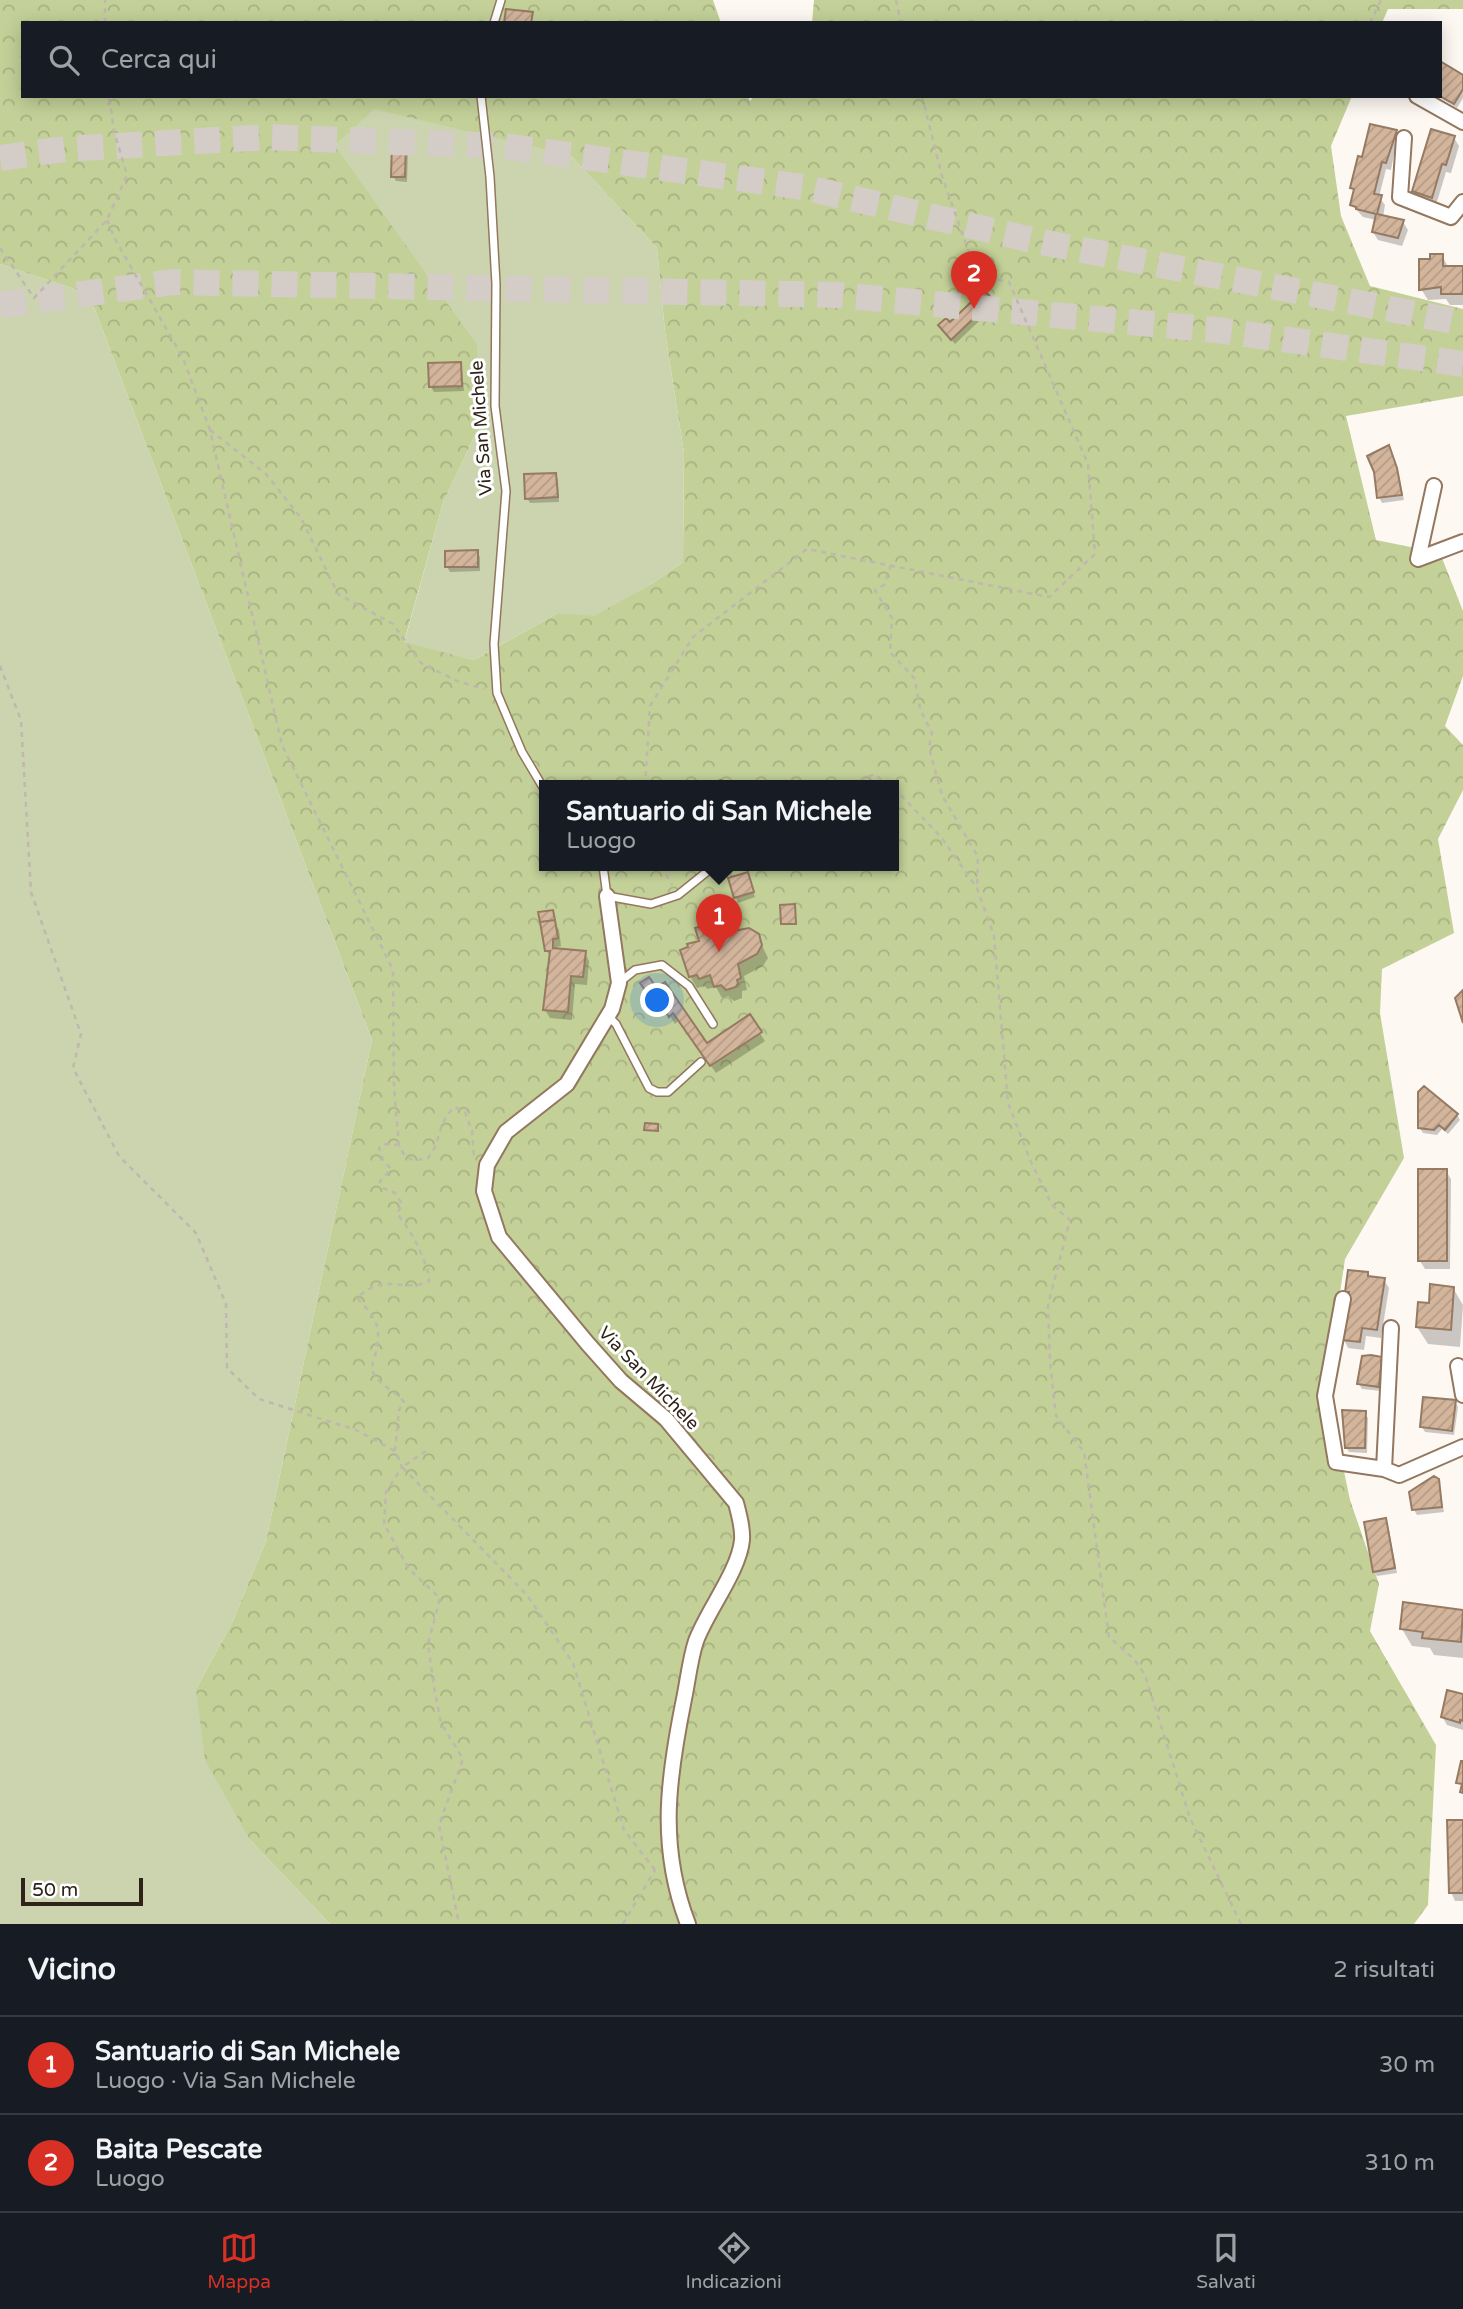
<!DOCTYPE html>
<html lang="it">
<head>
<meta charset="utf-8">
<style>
  body { margin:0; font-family:"Varela Round",sans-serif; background:#20242c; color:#f1f3f6 }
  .scale { position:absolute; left:21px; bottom:18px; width:122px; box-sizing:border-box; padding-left:7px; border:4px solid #2e2219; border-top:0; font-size:19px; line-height:24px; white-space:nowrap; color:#2e2219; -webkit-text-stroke:5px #fff; paint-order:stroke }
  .you { position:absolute; left:658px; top:1001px; width:24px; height:24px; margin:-18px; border:5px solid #fff; border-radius:50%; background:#1a73e8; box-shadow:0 0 0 10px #1a73e833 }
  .badge { display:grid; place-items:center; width:46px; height:46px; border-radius:50%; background:#d93025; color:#fff; font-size:23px; font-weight:700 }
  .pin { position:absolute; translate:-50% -58px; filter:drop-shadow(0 2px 4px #0008) }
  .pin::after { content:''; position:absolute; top:37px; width:24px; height:21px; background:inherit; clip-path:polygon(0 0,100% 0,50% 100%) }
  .popup { position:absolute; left:539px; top:780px; width:360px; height:91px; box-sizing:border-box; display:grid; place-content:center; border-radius:0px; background:#171b24; filter:drop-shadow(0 2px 5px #0005); font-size:23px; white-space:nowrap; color:#9ea1a6 }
  .popup b { font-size:26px; color:#f1f3f6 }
  .popup::after { content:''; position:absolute; left:50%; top:100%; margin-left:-14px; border:14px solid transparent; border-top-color:#171b24 }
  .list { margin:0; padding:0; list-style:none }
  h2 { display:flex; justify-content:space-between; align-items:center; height:91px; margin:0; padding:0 28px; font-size:30px }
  h2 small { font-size:23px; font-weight:400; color:#9ea1a6 }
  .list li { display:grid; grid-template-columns:46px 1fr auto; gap:21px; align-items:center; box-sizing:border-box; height:98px; padding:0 28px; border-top:2px solid #363941 }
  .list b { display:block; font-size:26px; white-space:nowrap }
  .list p { margin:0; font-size:23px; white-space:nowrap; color:#9ea1a6 }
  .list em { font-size:23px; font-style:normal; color:#9ea1a6 }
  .icon { flex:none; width:38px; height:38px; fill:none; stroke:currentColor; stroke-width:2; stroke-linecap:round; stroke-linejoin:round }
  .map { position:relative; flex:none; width:1463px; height:1924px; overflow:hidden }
  .search { position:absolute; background:#171b24; box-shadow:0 4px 18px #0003; left:21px; right:21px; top:21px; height:77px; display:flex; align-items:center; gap:18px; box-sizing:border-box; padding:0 24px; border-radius:0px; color:#9ea1a6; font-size:26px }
  .sheet { height:287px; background:#171b24 }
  nav { display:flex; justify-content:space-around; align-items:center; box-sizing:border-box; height:98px; border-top:2px solid #363941; background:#171b24; font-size:19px; color:#9ea1a6 }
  nav a { display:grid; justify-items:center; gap:4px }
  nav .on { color:#d93025 }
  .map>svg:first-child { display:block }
  .grass { fill:#cbd4af }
  .forest { fill:url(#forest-crowns); fill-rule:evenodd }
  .shadow { fill:#0003 }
  .building { fill:url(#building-hatch); stroke:#967a62; stroke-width:2 }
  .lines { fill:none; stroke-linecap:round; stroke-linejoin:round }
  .highway-tunnel { stroke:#d4cdc7; stroke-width:26; stroke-dasharray:26 13; stroke-linecap:butt }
  .lane-casing { stroke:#93775f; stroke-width:10 }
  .street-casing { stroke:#93775f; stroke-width:18 }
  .path { stroke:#bfb7b0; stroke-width:2.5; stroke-dasharray:5 5; stroke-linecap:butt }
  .lane { stroke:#fff; stroke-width:7 }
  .street { stroke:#fff; stroke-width:14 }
  .labels { text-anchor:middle; stroke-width:6; stroke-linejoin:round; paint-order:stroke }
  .street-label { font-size:18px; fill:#2e2219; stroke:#fff }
</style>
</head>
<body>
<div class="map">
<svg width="1463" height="1924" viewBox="0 0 1463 1924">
  <defs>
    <pattern id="forest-crowns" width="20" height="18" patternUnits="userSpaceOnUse" patternTransform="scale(1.75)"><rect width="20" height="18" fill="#c3d098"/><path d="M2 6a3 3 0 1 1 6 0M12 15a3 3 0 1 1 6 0" fill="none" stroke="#a8b282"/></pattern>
    <pattern id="building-hatch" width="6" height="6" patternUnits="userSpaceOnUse" patternTransform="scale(1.75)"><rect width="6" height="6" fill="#d3b59c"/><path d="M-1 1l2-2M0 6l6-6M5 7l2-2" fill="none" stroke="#b59b86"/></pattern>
  </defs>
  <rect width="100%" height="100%" fill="#fef8f3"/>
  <!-- grass -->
  <path class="grass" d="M374,108L571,156L657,248L665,332L684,453L683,562L653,583L594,617L558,613L474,660L404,643L443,503L481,422L335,146Z
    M0,264L89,294L372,1040L266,1541L231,1625L196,1689L250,1840L330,1924H0Z"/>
  <!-- forest -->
  <path class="forest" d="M0,0H713L721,23H23V96H748L750,101L754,96H1352L1331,146L1341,216L1370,286L1463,309V396L1346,416L1376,540L1440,553L1463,611V676L1445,726L1463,745V790L1438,839L1454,933L1382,969L1380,1013L1404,1158L1345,1259L1326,1386L1350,1500L1379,1584L1370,1631L1436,1745L1428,1905L1414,1924H330L250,1840L205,1760L196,1689L231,1625L266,1541L372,1040L89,294L0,264ZM374,109L571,156L657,248L665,332L684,453L683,562L653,583L594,616L558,613L474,660L404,642L443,503L481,422L477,345L335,146ZM544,786H894V866H544Z
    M814,0H1463V9H1388L1382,23H812Z"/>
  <!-- shadow -->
  <path class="shadow" d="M1440,63L1463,75V98L1457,108L1437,96H1440Z
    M1396,132L1401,140L1397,155L1394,154L1391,170L1386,169L1379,197L1385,205L1383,217L1403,222L1408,230L1402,246L1378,240L1373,232L1376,220L1363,217L1352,205L1355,193L1352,188L1363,159Z
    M1454,138L1459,146L1451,173L1446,172L1436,205L1418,199L1413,191Z
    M405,144L408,150L407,182L396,181L393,176Z
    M1442,256L1449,268H1463V305H1450L1446,299L1428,300L1421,289L1432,260Z
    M984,292L995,306L955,344L943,330Z
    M460,363L462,369L464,391L434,392L431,387L430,365Z
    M1391,452L1399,475L1404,500L1382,503L1379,497L1375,471Z
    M556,475L558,480L559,502L530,503L527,498Z
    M477,552L480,557V571L450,572L447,567Z
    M730,879H750L755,897L738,903Z
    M722,921L729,933L757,935L768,958L763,966L744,976L747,990L742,991V998L734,1001L728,996L722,998L716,987L707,989L705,986L697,988L690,976L702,942L717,922Z
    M555,924L559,930L561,946L557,947V950L585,953L589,961L587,985L575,984L572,1020L550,1018L545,1010L551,958L547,951Z
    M648,979L655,990L665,984L706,1045L749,1017L765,1041L716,1073L679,1020L675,1024L667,1011L669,1010L656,990L650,994L642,983Z
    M1457,1115L1460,1120L1448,1134L1442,1129L1437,1135L1423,1133L1420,1128Z
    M1446,1171L1451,1179L1450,1269H1425L1420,1261Z
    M1367,1274L1370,1278L1384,1280L1389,1288L1381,1338L1366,1336L1364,1350L1348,1348L1344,1340L1350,1298L1347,1291Z
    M1453,1288L1463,1305L1460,1347L1428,1344L1417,1327L1430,1305Z
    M1381,1359L1384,1364L1381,1391L1362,1389L1359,1384Z
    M1455,1402L1458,1407L1454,1435L1425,1432L1422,1427Z
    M1365,1413L1368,1418L1367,1453L1349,1452L1346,1447Z
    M1439,1484L1444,1512L1417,1515L1414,1510Z
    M1385,1520L1388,1525L1397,1573L1377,1576L1374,1571Z
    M1405,1604L1463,1611V1658L1434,1655L1430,1648L1412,1646L1402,1629Z
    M1463,1695V1730L1447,1725L1442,1716Z
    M1463,1822V1901H1455L1451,1892Z"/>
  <!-- building -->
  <path class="building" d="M506,9L533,12L531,23H504Z
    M1440,61L1463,75V89L1454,104L1440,96Z
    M1370,124L1397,130L1386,163L1382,162L1374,194L1382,195L1377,214L1404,220L1398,238L1372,232L1376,214L1356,209V207L1350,205L1354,189L1350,188L1358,156L1362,157Z
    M1431,129L1455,136L1446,165L1442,164L1432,198L1412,191Z
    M392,143H406L405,177H391Z
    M1430,254H1443V266H1463V294H1441V287L1419,290V259H1430Z
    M984,290L993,300L951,340L938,325L946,318L950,322Z
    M461,362L462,386L429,387L428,363Z
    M1389,445L1397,468L1402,495L1377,498L1374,472L1367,456Z
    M556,473L558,497L525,499L524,474Z
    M478,550V567H445V551Z
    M721,780L722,786H712L711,783Z
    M748,872L754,892L734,898L728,878Z
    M795,904L796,924H781L780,905Z
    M553,910L555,920L540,922L538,912Z
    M713,915L718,920L723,918L728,932L749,928L759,934L762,945L757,954L738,964L741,978L737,980L738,983L736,987L726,990L721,985L714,987L710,975L699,979L697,975L689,977L680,950L688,947L687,944L699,941L695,928L702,926L703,918Z
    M555,920L558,938L553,939V948L586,951L583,977L571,976L568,1012L543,1010L550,951H545L540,922Z
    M649,977L656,987L647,993L640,983Z
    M665,982L707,1043L750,1014L762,1032L710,1066L673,1013L669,1017L665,1011L667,1009L653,989Z
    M1463,990V1023L1455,998Z
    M1424,1086L1458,1114L1445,1130L1439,1125L1434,1130L1418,1128V1092Z
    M645,1123L658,1124V1131L644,1130Z
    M1418,1169H1447V1261H1418Z
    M1348,1270L1368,1272V1276L1385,1278L1377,1330L1362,1328L1360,1342L1342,1340L1349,1292H1345Z
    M1430,1284L1454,1287L1451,1330L1416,1327L1418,1302L1429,1303Z
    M1371,1355L1382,1357L1379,1387L1357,1384L1362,1356Z
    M1423,1397L1456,1400L1452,1431L1420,1427Z
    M1342,1410L1366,1411L1365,1448H1345Z
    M1434,1476L1439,1479L1442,1507L1412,1510L1409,1492Z
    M1386,1518L1395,1568L1373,1572L1364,1522Z
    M1403,1602L1463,1610L1461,1642L1422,1638L1423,1632L1400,1629Z
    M1447,1690L1463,1694V1721L1460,1720V1723L1441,1717Z
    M1461,1761H1463V1793L1460,1792L1462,1784L1456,1783Z
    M1447,1820H1463V1893H1449Z"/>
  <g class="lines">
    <!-- highway-tunnel -->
    <path class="highway-tunnel" d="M0,158L65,149L267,137L503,146L803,187L1041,242L1463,323
      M0,305L173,282L838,295L1217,330L1463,364"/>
    <!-- lane casing -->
    <g class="lane-casing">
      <path id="lane" d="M494,23L501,0
        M481,96L490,177L496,284L495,406L506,491L494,644L497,693L522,752L544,789
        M603,866L607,896L651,904L678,895L714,866
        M620,982L635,970L662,965L689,986L713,1024
        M608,1016L616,1024L649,1088L657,1092H668L701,1062"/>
    </g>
    <!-- street casing -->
    <g class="street-casing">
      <path id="street" d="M1417,96L1463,122
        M1404,138L1400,197L1451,217L1463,202
        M1434,486L1418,559L1463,542
        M607,896L619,983L612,1009L567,1084L506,1132L487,1165L484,1191L499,1237L588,1344L621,1381L666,1419L736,1503C739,1514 743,1528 742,1540C739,1571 707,1611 696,1641C690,1659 688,1680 684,1699C668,1778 658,1846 688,1924
        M1343,1299L1325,1396L1336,1462L1384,1469
        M1391,1328L1384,1469L1399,1475L1463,1447
        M1458,1366L1463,1395"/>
    </g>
    <!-- path -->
    <path class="path" d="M896,0L901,23
      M105,23V0
      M1370,23L1381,0
      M922,96L942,176L969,253L990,271L989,286
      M107,220L115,239L183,358L210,430L282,745L393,970L394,1087L399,1146L405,1156L413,1160L427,1159C442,1143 437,1121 455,1107L465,1112L472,1131L474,1156
      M0,248L34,298L107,220L127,175L114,131L109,96
      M210,430L266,474L301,518L338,594L393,624L421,663L457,681L484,689
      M891,565L884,585L875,590L892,618L890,652L915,679L920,709L932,733L929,748L942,795L978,857L977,888
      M0,666L21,720L31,892L81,1034L73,1068L119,1156L196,1233L226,1304L227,1368L259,1399L356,1430L395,1451L402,1467L386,1492L384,1524L409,1569L440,1598L428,1644L434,1687L441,1723L463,1759L439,1825L459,1924
      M645,786L650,706L693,637L807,549L1049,597L1095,554L1088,464L1009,282L999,280L989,286
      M851,786L874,774L890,786
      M894,788L941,837L977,888L994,936L1008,1103L1031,1162L1052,1205L1070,1220L1048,1305L1050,1362L1056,1416L1084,1452L1109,1637L1134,1659L1145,1675L1190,1818L1241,1924
      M661,866L672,885
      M395,1451L399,1410L404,1402C395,1390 378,1385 373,1372C371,1366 373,1362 375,1356C382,1324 377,1320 357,1298C385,1271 405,1294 429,1281C429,1264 409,1226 397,1214L402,1204L395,1193L383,1188L380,1181L391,1169L383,1160L379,1148L384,1144L397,1145
      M426,1451L402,1467L527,1595L573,1663L624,1830L655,1870
      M623,1924L655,1870"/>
    <!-- lane -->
    <use href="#lane" class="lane"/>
    <!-- street -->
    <use href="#street" class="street"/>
  </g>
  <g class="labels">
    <!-- street labels -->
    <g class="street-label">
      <text transform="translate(481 428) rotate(-94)" y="6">Via San Michele</text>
      <text transform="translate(649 1378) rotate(46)" y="6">Via San Michele</text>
    </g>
  </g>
</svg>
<div class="scale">50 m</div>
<div class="you"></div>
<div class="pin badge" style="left:719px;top:952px">1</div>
<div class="popup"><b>Santuario di San Michele</b>Luogo</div>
<div class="pin badge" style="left:974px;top:309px">2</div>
<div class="search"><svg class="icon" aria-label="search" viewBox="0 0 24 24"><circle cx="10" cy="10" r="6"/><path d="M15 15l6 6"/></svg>Cerca qui</div>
</div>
<section class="sheet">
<h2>Vicino<small>2 risultati</small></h2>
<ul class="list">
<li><span class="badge">1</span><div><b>Santuario di San Michele</b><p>Luogo · Via San Michele</p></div><em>30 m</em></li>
<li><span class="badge">2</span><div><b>Baita Pescate</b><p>Luogo</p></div><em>310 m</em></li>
</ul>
</section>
<nav>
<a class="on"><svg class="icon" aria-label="map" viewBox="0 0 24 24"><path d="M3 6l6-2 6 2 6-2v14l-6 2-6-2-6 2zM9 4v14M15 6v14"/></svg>Mappa</a>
<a><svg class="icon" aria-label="directions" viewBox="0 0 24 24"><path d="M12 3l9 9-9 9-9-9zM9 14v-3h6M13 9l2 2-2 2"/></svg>Indicazioni</a>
<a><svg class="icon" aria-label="saved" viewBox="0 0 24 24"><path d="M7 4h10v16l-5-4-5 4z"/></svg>Salvati</a>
</nav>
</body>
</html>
